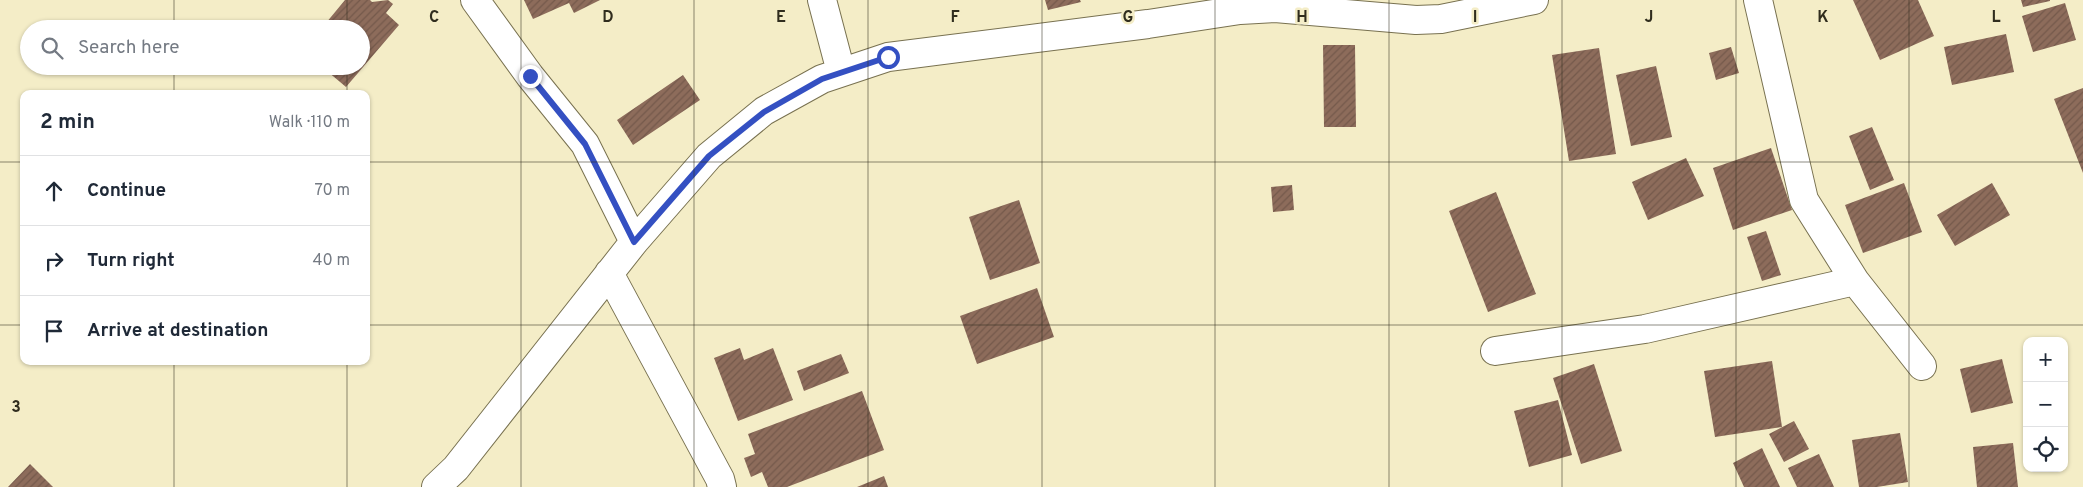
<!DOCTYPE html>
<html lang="en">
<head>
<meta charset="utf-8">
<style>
  body { margin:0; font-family:Overpass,sans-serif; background:#f2f2f3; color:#1f2937 }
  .controls { position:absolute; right:15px; bottom:15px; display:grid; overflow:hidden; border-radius:10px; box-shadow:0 1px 4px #0004 }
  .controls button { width:45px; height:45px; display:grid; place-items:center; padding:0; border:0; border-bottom:1px solid #e0e1e3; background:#fff; color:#1f2937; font:25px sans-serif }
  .stop { position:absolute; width:15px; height:15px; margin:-11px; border:4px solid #3450c2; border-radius:50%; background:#fff }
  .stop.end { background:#3450c2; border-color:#fff; box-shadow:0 1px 5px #0008 }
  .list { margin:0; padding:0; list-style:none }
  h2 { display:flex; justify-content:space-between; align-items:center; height:65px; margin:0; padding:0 20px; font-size:21px }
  h2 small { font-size:16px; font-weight:400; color:#747a83 }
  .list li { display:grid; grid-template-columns:32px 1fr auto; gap:15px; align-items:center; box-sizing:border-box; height:70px; padding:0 20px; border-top:1px solid #e0e1e3 }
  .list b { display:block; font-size:19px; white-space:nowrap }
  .list em { font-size:16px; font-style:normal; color:#747a83 }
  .icon { flex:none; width:28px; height:28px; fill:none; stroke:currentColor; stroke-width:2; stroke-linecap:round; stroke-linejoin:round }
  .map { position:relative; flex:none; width:2083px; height:487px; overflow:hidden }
  .search { position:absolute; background:#fff; box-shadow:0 1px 4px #0004; left:20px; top:20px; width:350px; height:55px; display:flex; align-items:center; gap:12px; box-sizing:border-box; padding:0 18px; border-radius:28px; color:#747a83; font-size:19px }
  .panel { position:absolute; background:#fff; box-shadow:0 1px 4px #0004; left:20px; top:90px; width:350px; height:275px; border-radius:10px }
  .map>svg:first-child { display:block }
  .building { fill:url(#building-hatch) }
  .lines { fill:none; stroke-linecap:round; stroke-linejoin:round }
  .minor-casing { stroke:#787150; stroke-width:30 }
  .minor { stroke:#fff; stroke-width:28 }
  .route { stroke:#3450c2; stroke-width:6 }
  .grid { fill:none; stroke:#302d1e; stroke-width:1; stroke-opacity:0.55 }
  .grid-label { font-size:16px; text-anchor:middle; font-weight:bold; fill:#302d1e; stroke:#f4edc7; stroke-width:5; stroke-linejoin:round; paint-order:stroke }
</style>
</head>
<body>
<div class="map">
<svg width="2083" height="487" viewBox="0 0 2083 487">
  <defs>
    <pattern id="building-hatch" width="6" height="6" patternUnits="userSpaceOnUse" patternTransform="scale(1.25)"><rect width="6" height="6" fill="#8d6c5b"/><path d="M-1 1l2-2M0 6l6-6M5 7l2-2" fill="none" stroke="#74594b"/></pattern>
  </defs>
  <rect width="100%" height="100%" fill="#f4edc7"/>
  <!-- building -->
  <path class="building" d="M345,0H370L372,2L388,0L393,4L386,13L399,25L346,87L321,66H361V29H321Z
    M524,0H600L574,13L569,3L533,19Z
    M1045,0H1080L1081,2L1048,10Z
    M1853,0H1918L1934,36L1880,60Z
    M2021,0H2050V1L2023,7Z
    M2065,3L2076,40L2033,52L2022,16Z
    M2006,34L2014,72L1952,85L1944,47Z
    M1323,45H1355L1356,127H1324Z
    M1731,47L1739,73L1716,80L1709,53Z
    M1599,48L1616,154L1569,161L1552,55Z
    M1656,66L1672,137L1631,146L1616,75Z
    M683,75L700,100L633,145L617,120Z
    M2083,88V173L2054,99Z
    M1872,127L1894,180L1870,190L1849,136Z
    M1771,148L1792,210L1733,230L1713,168Z
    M1686,158L1704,196L1648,220L1632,182Z
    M1904,183L1922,232L1863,253L1845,205Z
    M1992,183L2010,215L1955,246L1937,215Z
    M1292,185L1294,210L1273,212L1271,187Z
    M1496,192L1536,294L1488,312L1449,211Z
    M1019,200L1040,263L990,280L969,217Z
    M1766,231L1781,275L1762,281L1747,237Z
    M1037,288L1054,337L977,364L960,316Z
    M740,348L744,360L773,348L793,400L738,421L714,358Z
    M841,354L849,373L804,391L797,371Z
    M2002,359L2013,403L1971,413L1960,369Z
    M1772,361L1782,427L1715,437L1704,371Z
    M1594,364L1622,451L1581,464L1553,378Z
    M862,391L884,450L787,487H768L762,472L751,477L744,458L755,454L748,434Z
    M1558,400L1572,455L1529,467L1514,411Z
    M1794,421L1809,449L1784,462L1769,434Z
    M1900,433L1908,482L1877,487H1859L1852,440Z
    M2013,443L2018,487H1977L1973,447Z
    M1762,448L1780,487H1744L1733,463Z
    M1819,454L1834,487H1797L1788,468Z
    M30,464L53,487H8Z
    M884,476L888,487H857Z"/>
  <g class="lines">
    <!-- minor casing -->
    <g class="minor-casing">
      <path id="minor" d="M475,0L530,76L585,144L634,242
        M822,0L841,72
        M1758,0L1804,200L1855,281L1922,366
        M609,273L720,479L722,487
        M1495,351L1645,329L1855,281
        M436,487L456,468L634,242L709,156L764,111L822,79L888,57L1148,24L1240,10L1275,8L1416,20L1441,19L1534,0"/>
    </g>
    <!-- minor -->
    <use href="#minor" class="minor"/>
  </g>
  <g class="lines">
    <!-- route -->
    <path class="route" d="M530,76L585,144L634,242L709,156L764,112L822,79L888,57"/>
  </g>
  <!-- grid -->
  <path class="grid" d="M174,0V29M347,0V29M521,0V487M694,0V487M868,0V487M1042,0V487M1215,0V487M1389,0V487M1562,0V487M1736,0V487M1909,0V487M174,66V94M347,66V94M0,162H24M366,162H2083M0,325H24M366,325H2083M174,361V487M347,361V487"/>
  <g class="grid-label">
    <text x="434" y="22">C</text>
    <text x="608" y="22">D</text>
    <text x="781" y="22">E</text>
    <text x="955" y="22">F</text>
    <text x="1128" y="22">G</text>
    <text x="1302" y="22">H</text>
    <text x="1475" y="22">I</text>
    <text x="1649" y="22">J</text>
    <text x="1823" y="22">K</text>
    <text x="1996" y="22">L</text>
    <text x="16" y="412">3</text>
  </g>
</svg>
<div class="controls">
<button>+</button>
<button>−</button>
<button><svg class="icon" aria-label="locate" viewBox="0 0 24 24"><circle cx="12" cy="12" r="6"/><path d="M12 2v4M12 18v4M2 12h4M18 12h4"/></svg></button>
</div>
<div class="stop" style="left:888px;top:57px"></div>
<div class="stop end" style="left:530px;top:76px"></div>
<div class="search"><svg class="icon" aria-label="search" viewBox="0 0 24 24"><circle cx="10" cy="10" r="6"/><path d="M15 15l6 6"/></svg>Search here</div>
<section class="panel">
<h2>2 min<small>Walk · 110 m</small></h2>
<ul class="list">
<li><svg class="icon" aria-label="ahead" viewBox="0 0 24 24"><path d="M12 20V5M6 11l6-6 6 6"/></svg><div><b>Continue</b></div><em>70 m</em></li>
<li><svg class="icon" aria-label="right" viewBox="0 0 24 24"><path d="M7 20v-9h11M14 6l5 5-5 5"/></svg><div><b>Turn right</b></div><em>40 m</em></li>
<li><svg class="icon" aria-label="arrive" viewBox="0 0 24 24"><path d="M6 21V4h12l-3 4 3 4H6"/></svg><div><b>Arrive at destination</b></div></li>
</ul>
</section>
</div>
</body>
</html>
